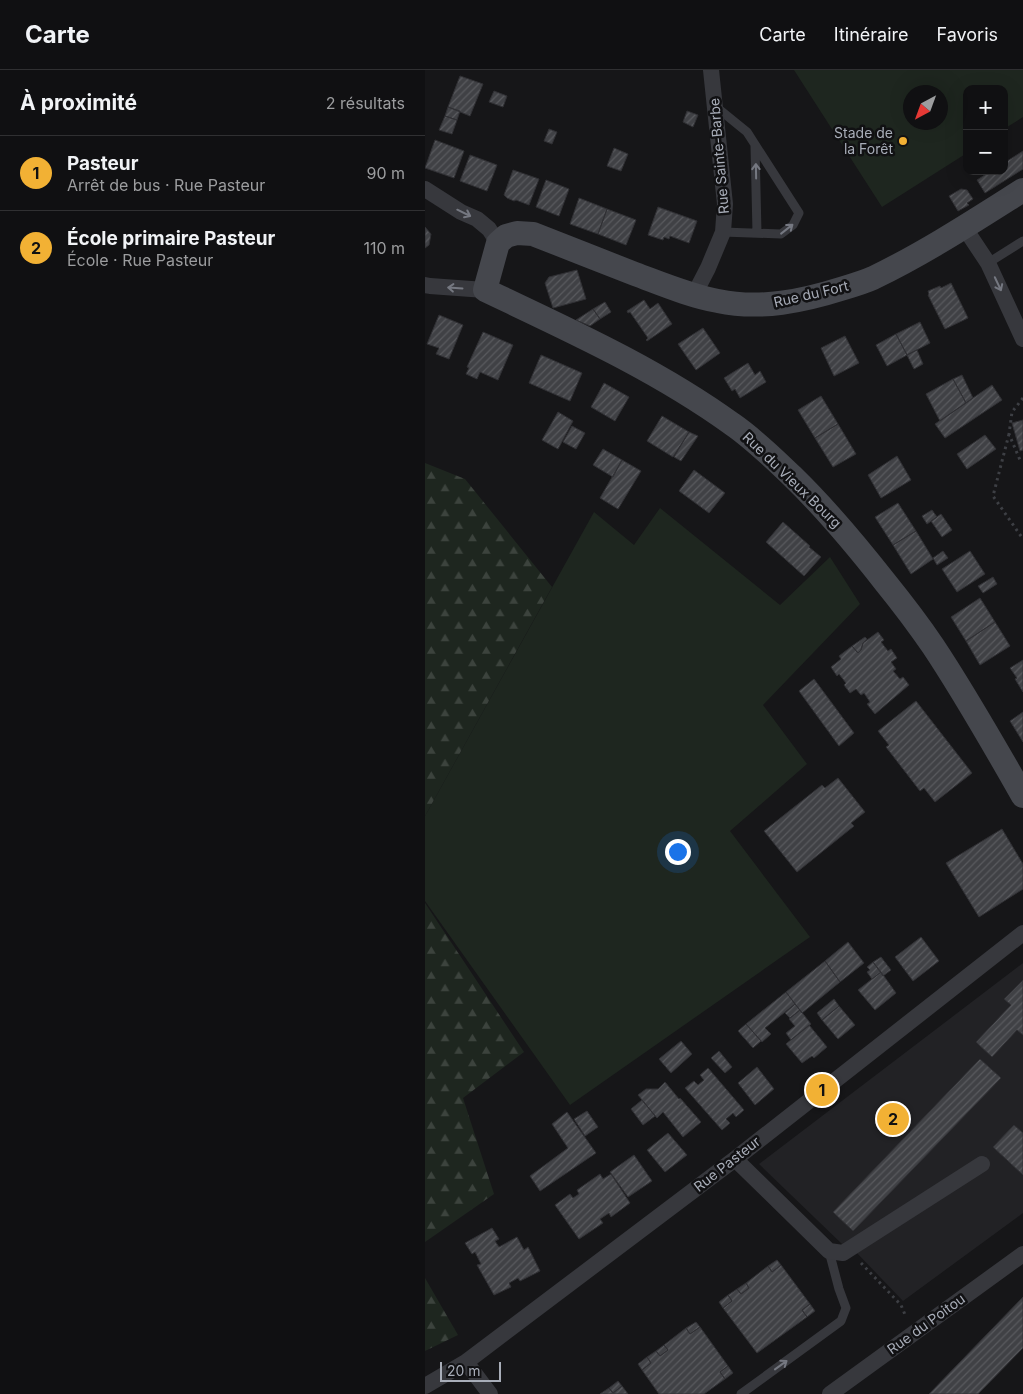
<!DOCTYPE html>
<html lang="fr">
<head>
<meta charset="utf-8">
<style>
  body { margin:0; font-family:Inter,sans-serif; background:#19191b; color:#f1f3f6 }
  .controls { position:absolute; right:15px; top:15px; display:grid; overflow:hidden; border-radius:10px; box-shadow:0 5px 20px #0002 }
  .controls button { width:45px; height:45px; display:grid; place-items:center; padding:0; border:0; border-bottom:1px solid #303032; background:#101012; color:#f1f3f6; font:25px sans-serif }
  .compass { position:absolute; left:478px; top:15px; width:45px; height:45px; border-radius:50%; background:#101012; box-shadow:0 5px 20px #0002; rotate:221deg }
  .scale { position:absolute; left:15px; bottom:12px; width:61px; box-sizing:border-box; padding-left:5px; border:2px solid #a8adb8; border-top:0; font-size:14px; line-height:18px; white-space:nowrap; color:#a8adb8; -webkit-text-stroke:4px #111113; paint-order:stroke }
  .you { position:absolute; left:252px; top:781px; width:18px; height:18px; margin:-12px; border:4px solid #fff; border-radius:50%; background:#1a73e8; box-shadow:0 0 0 8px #1a73e833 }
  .badge { display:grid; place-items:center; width:32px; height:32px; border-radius:50%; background:#f2b134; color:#111; font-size:16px; font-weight:700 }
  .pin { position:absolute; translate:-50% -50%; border:2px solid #fff; box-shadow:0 1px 5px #0006 }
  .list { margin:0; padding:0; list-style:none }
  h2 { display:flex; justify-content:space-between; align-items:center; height:65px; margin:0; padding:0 20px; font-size:21px }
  h2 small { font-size:16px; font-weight:400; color:#9c9d9f }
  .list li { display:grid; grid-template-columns:32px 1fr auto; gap:15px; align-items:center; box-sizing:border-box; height:75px; padding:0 20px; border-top:1px solid #303032 }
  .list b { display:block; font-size:19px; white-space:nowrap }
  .list p { margin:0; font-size:16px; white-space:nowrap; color:#9c9d9f }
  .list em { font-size:16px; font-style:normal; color:#9c9d9f }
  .map { position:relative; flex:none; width:598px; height:1324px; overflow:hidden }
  header { display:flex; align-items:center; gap:30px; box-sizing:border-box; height:70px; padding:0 25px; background:#101012; border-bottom:1px solid #303032 }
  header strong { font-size:24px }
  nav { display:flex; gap:28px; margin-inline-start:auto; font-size:18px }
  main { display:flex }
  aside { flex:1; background:#101012 }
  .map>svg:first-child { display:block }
  .built { fill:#222225 }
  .green { fill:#1e261f; fill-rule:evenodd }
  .forest { fill:url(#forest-firs) }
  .building { fill:url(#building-hatch); stroke:#303034 }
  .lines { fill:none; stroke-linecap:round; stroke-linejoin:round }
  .path { stroke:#3d3f44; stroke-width:3; stroke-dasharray:2.5 4; stroke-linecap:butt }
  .lane { stroke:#37383d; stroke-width:9 }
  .street { stroke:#37383d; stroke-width:16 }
  .secondary { stroke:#45474d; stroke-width:24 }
  .oneway { stroke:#757881 }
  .poi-dot { fill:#f2b134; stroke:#111113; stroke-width:2 }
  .labels { text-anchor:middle; stroke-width:5; stroke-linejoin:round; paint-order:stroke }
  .poi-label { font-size:14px; fill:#a8adb8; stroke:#111113; text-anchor:end }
  .street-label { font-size:14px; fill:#a8adb8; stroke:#111113 }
</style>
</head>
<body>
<header>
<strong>Carte</strong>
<nav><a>Carte</a><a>Itinéraire</a><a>Favoris</a></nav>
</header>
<main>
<aside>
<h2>À proximité<small>2 résultats</small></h2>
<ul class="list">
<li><span class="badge">1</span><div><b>Pasteur</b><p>Arrêt de bus · Rue Pasteur</p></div><em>90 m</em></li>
<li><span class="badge">2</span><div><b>École primaire Pasteur</b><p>École · Rue Pasteur</p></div><em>110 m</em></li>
</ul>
</aside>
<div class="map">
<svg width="598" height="1324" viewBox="0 0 598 1324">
  <defs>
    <pattern id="forest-firs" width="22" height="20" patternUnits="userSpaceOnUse" patternTransform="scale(1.25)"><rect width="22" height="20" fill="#1e261f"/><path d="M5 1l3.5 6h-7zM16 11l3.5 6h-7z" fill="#3c433d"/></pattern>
    <pattern id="building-hatch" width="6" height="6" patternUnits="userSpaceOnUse" patternTransform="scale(1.25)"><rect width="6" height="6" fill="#404145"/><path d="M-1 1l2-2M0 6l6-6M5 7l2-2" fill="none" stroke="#595a5e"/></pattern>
  </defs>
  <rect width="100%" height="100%" fill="#161618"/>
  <!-- built -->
  <path class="built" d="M598,893V1143L478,1231L430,1181L417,1174L334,1094Z"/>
  <!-- green -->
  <path class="green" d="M369,0H598V47L579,59V19H542V83L457,137ZM486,22H516V52H486Z
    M235,438L355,535L405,487L435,534L338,635L382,694L305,761L385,867L145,1035L0,831V746L169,442L209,475Z"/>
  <!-- forest -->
  <path class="forest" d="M0,393L40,409L127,517L0,746Z
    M0,833L99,982L38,1028L69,1124L0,1172Z
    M0,1208L33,1265L0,1281Z"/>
  <!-- building -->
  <path class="building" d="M35,6L58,14L45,46L23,37Z
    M69,21L82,26L78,37L64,32Z
    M23,37L35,41L32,50L20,46Z
    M262,41L273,45L268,57L258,52Z
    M20,46L32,50L27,64L14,60Z
    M124,59L132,62L127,74L119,71Z
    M10,70L39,81L29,108L0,98Z
    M189,78L203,84L196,101L182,96Z
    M598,81V99L560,123L552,110L566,101H579V93Z
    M45,85L72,95L62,121L35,111Z
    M88,100L114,109L104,135L91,130L89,131L82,128L79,125Z
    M121,110L144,119L134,146L111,137Z
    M536,119L542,120L548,129L542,133L544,135L533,141L524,126Z
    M154,128L182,139L173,164L145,154Z
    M233,137L272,151L264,173L245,166L244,169L239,167L238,170L223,165Z
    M182,139L211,150L201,175L173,164Z
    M0,157L6,164L4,175L0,178Z
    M152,200L161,229L128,238L120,213L124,207Z
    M526,213L543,248L520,259L503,225L504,224L503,221L515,216L516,218Z
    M219,230L225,239L233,233L247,254L222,271L221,270L223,268L205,242L203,243L202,241Z
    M180,232L186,242L175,249L168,239Z
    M168,239L175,249L165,256L151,250Z
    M14,245L38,255L24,289L11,284L14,278L2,274Z
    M495,252L505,273L482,285L471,264Z
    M278,258L295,283L271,300L253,274Z
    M58,262L88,275L73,310L55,302L52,309L41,304L44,298L42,297Z
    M471,264L482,285L462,296L451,275Z
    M420,266L434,293L409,306L396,278Z
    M492,280L498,294L489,299L482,285Z
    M116,285L157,303L145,331L104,313Z
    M323,293L330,305L335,301L341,312L315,328L310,319L307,321L299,308Z
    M537,305L548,328L541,333L528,309Z
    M528,309L541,333L515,351L501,324Z
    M179,313L204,327L190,351L166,337Z
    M567,315L577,330L520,368L510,354Z
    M396,326L413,354L390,368L373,340Z
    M133,342L148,351L133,379L117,370Z
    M237,346L264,362L248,387L222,371Z
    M598,350V380L595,381L587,353Z
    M413,354L431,384L408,397L390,368Z
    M147,356L160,363L151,379L138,372Z
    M264,362L273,366L256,391L249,387Z
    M560,365L571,379L542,399L532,384Z
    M178,379L197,390L188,407L168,395Z
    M472,386L486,410L456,428L443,405Z
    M197,390L216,401L193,439L175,428Z
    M269,400L300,423L284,443L254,421Z
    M473,433L491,461L468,475L450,447Z
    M507,440L512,447L502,454L497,446Z
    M516,444L527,460L517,467L506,451Z
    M358,452L385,476L384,477L396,487L379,506L341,472Z
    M491,461L508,489L486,504L468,475Z
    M518,481L523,488L512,495L508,488Z
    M545,481L560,504L532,522L517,499Z
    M568,507L572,514L558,523L553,516Z
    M555,528L570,552L541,571L526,547Z
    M570,552L585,576L555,595L541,571Z
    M453,562L459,570L456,572L463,581L466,579L472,588L466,592L471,599L468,601L475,609L478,607L484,615L450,644L442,634L445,632L439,623L436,625L431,619L425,623L419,615L421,613L414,604L412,606L406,597L416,589L414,586L427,576L433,583L436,580L438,573Z
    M440,567L442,569L438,573L436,580L433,583L427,576Z
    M598,590V622L590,609L592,608L585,598Z
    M389,609L429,663L414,676L374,621Z
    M491,631L547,703L510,732L499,718L495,721L461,677L464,675L453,661Z
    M598,642V672L585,651Z
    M413,708L440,742L426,753L429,756L372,802L339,761L397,715L400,718Z
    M577,759L598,794V819L554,847L521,793Z
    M496,867L514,891L488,911L470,887Z
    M423,872L439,893L415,912L400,891Z
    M456,887L466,900L458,906L448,892Z
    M400,891L415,912L377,943L361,922Z
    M448,892L456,902L447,909L442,902L445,900L442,897Z
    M456,902L471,923L450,940L433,920Z
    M598,910V965L592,960L567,987L551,972L586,935L579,929Z
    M361,922L370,934L340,958L346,964L337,972L321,954Z
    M409,929L414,936L397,950L392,943Z
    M370,934L375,940L365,948L360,943Z
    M414,936L430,955L413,969L397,950Z
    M375,940L386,954L366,970L361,963L370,956L364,949Z
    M321,954L336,971L328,978L313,961Z
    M384,955L402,977L389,988L387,986L377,993L361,974Z
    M256,971L267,984L246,1003L234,989Z
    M294,981L307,997L300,1003L286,988Z
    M555,989L576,1008L428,1161L408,1142Z
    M332,997L349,1019L330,1035L313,1013Z
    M283,998L319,1040L311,1047L308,1043L301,1049L305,1053L297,1060L260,1018L269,1011L273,1015L279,1010L275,1005Z
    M240,1012L254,1029L255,1028L276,1052L258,1067L238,1042L232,1048L213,1025L221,1019H233Z
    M217,1030L230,1046L218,1055L206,1039Z
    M162,1041L173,1057L160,1066L149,1049Z
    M142,1042L171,1083L115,1121L105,1106L143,1078L127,1054Z
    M589,1055L598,1063V1105L568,1077Z
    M243,1063L262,1085L240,1102L222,1080Z
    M209,1085L227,1111L203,1127L185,1102Z
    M175,1104L178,1109L186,1104L205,1133L186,1147L184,1143L175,1149L178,1153L154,1169L130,1135L145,1124L148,1128L154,1124L152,1120Z
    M67,1158L74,1169L70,1171L74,1177L92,1167L99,1180L103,1177L115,1201L95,1211L93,1208L84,1213L86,1217L69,1225L52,1195L56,1194L50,1182L47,1184L40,1173Z
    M352,1190L356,1195L347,1202L343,1196Z
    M356,1195L385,1234L377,1240L382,1247L332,1283L298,1238L307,1231L303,1225L312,1219L316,1224L324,1218L321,1213L343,1196L347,1202Z
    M321,1213L324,1218L316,1224L312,1219Z
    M303,1225L307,1231L298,1238L294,1232Z
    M598,1227V1278L553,1324H504Z
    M385,1234L390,1241L382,1247L377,1240Z
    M271,1252L275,1257L265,1264L261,1258Z
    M275,1257L303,1296L295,1302L300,1309L279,1324H234L217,1300L226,1293L222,1287L231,1281L235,1286L243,1280L239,1275L261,1258L265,1264Z
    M239,1275L243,1280L235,1286L231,1281Z
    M222,1287L226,1293L217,1300L213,1294Z
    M303,1296L308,1303L300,1309L295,1302Z
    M193,1311L197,1316L188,1323L184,1318Z
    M197,1316L203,1324H175L184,1318L188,1323Z"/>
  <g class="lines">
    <!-- path -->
    <path class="path" d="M598,328L587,342L584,364L595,390L598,391
      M584,364L568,426L598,469
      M436,1193L476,1235L481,1247"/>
    <!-- lane -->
    <path class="lane" d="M290,36L322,62L374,143L368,155L356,164L298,162
      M330,76L332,163
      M563,193L598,171
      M316,1324L416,1251L421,1238L414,1219L404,1181"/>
    <!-- street -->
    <path class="street" d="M0,119L36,142L52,149L64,159L73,173
      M539,157L563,193L598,269
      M0,215L5,216L60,220
      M269,225L283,198L298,162L300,134L286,0
      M310,1089L404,1181L418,1183L557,1094
      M41,1292L65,1324
      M0,1316L41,1292L310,1089L598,863
      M405,1324L598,1184"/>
    <!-- secondary -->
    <path class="secondary" d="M598,120C549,151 500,183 448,208C439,212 429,215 419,218C378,231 336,240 293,231C265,226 237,214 210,204C176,191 142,177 108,164L92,163L81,166L73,173L60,220C144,260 231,299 307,354C329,369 348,388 367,406C401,439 431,475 460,512C477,533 493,554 508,576C540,624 569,675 598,726"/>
  </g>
  <!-- one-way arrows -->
  <defs><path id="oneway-shaft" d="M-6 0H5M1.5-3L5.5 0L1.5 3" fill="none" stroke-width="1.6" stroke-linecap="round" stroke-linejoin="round" transform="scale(1.25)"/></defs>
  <g class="oneway">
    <use href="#oneway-shaft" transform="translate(331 101) rotate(-91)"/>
    <use href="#oneway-shaft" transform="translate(39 143) rotate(26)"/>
    <use href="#oneway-shaft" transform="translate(362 159) rotate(-38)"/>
    <use href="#oneway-shaft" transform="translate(573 214) rotate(65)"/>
    <use href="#oneway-shaft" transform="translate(30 218) rotate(-176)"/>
    <use href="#oneway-shaft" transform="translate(356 1295) rotate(-36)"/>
  </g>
  <!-- markers -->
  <circle class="poi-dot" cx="478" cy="71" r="5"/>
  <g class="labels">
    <!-- poi labels -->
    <g class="poi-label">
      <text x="468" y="68">Stade de<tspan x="468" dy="16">la Forêt</tspan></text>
    </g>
    <!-- street labels -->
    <g class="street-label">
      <text transform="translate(294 86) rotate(-95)" y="5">Rue Sainte-Barbe</text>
      <text transform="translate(386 224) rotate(-13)" y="5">Rue du Fort</text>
      <text transform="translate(367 410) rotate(44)" y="5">Rue du Vieux Bourg</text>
      <text transform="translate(302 1094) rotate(-38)" y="5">Rue Pasteur</text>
      <text transform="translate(501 1254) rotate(-36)" y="5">Rue du Poitou</text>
    </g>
  </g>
</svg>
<div class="controls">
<button>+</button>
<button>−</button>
</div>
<svg class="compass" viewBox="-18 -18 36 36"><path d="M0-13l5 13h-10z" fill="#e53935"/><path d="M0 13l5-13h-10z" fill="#9c9d9f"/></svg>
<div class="scale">20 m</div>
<div class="you"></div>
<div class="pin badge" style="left:397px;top:1020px">1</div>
<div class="pin badge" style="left:468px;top:1049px">2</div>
</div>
</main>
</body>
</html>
